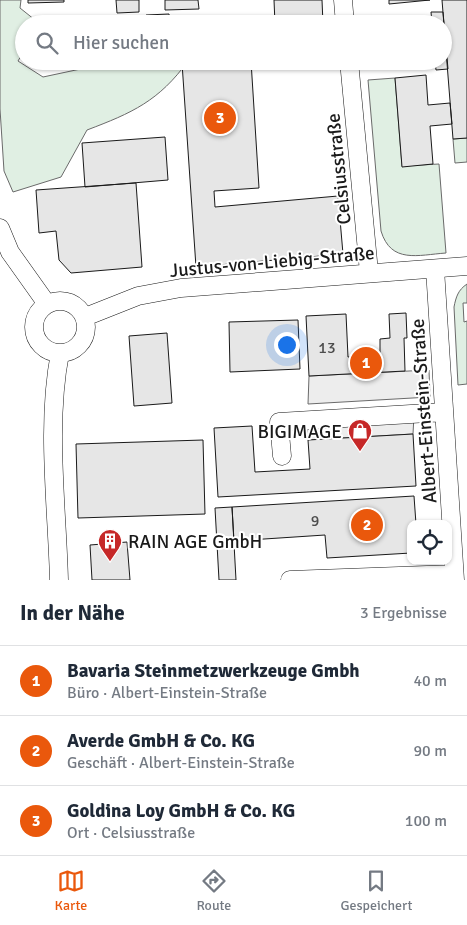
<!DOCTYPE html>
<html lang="de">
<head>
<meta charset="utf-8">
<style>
  body { margin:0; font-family:Signika,sans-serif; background:#f6f6f7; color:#1f2937 }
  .controls { position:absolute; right:15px; bottom:15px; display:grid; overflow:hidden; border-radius:10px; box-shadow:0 1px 4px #0004 }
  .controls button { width:45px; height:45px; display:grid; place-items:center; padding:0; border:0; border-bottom:1px solid #e0e1e3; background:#fff; color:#1f2937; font:25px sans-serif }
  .you { position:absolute; left:286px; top:344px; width:18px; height:18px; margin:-12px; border:4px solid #fff; border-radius:50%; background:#1a73e8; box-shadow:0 0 0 8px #1a73e833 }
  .badge { display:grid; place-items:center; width:32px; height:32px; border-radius:50%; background:#ea580c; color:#fff; font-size:16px; font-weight:700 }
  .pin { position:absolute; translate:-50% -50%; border:2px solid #fff; box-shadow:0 1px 5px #0006 }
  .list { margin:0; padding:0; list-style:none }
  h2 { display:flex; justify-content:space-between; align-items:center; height:65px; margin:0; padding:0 20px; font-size:21px }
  h2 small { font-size:16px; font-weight:400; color:#747a83 }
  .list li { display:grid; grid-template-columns:32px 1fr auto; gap:15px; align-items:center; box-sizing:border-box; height:70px; padding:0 20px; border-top:1px solid #e0e1e3 }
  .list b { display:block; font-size:19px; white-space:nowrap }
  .list p { margin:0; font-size:16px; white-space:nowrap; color:#747a83 }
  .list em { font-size:16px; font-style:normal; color:#747a83 }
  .icon { flex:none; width:28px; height:28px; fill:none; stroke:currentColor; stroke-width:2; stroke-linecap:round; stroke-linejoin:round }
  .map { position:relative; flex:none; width:467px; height:580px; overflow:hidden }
  .search { position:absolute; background:#fff; box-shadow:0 1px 4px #0004; left:15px; right:15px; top:15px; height:55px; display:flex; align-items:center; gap:12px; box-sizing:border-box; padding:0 18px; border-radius:28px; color:#747a83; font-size:19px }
  .sheet { height:275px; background:#fff }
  nav { display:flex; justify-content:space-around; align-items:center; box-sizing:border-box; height:70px; border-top:1px solid #e0e1e3; background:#fff; font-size:14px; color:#747a83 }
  nav a { display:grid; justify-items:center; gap:2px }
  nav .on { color:#ea580c }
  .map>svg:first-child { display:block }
  .green { fill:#e0efe3; stroke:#6a6a6a }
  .parking { fill:#ededed; stroke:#6a6a6a }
  .building { fill:#e6e6e6; stroke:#1a1a1a }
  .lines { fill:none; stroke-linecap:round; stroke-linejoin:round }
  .minor-casing { stroke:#1a1a1a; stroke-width:19 }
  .minor { stroke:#fff; stroke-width:18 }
  .labels { text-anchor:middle; stroke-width:4; stroke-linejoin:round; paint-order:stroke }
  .number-label { font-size:16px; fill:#4d4d4d }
  .street-label { font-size:19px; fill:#1a1a1a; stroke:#fff }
  .poi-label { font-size:19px; fill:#1a1a1a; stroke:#fff; text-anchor:end }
</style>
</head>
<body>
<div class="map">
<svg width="467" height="580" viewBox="0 0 467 580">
  <rect width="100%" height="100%" fill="#fff"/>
  <!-- green -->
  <path class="green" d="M0,0H21L20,8L40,24H24V51L18,61L43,77L118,61H188C159,101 132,113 87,130L61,177L13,192L4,171L0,109Z
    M395,78L402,166L439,164L446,253C418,255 391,264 381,231L368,80Z
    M467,138V162L455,163L453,139Z
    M467,284V303H463L464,322L467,321V384L458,385L454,307C456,297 458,290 467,284Z"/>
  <!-- parking -->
  <path class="parking" d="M429,370L430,397L308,404L309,376Z
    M414,415L413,434L308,440L307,420Z"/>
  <!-- building -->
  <path class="building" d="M28,0H64V2L28,3Z
    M116,0H139V12L117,13Z
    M165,0H198L199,9L165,10Z
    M274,0H322L323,24H275Z
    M389,0H430L389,4Z
    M442,0H467V138L453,139Z
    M431,12H443L448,69L436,70L435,61H443V24H432Z
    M169,14L170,24H147L146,15Z
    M203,61H251L259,188L214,191L215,207L338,196L343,254L196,267L182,63Z
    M426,75L428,105L450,103L452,124L430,126L433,164L402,167L395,78Z
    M165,137L168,180L85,187L82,143Z
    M136,183L142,267L71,273L59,260L56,231L39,233L36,190Z
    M406,313L407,338H404L405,371L309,376L306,316L346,314L348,357L380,356V339L390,338L389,314Z
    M298,320L300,369L230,372L229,322Z
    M167,333L172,403L134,406L129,336Z
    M252,426L255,472L310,469L308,440L413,434L416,486L218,497L214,428Z
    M203,440L205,514L78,518L76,444Z
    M414,496L416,524H411V553L327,558L325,535L234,541L232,507Z
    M232,507L236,580H219L215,508Z
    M127,542L130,580H92L90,545Z"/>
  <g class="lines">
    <!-- minor casing -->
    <g class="minor-casing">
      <path id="minor" d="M343,0L345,24
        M349,61L369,272
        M0,228L10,252L47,304
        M435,269L455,580
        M34 327a26 26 0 1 1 52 0a26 26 0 1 1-52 0Z
        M85,317L138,296L181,288L467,266
        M282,456L279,422L444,412
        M59,580C57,506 46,425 60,353
        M290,580L454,574"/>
    </g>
    <!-- minor -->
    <use href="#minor" class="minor"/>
  </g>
  <!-- icons -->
  <defs>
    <g id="shop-pin" transform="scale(1.25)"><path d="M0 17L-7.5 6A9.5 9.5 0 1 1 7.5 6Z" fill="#c62828" stroke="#fff"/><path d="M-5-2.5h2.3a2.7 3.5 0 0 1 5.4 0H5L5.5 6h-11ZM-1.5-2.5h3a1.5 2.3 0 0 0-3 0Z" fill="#fff"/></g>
    <g id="building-pin" transform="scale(1.25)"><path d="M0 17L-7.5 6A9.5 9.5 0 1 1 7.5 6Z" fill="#c62828" stroke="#fff"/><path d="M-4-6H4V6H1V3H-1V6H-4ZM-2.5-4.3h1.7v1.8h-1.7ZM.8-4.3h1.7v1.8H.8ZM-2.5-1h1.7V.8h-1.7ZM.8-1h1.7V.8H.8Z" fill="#fff"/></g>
  </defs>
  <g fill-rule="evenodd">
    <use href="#shop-pin" x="360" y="431"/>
    <use href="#building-pin" x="110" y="541"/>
  </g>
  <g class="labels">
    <!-- number labels -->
    <g class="number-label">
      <text x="327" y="353">13</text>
      <text x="315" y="526">9</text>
    </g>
    <!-- street labels -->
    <g class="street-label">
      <text transform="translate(338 169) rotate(-96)" y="7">Celsiusstraße</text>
      <text transform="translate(272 261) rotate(-5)" y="7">Justus-von-Liebig-Straße</text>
      <text transform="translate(423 411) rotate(-94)" y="7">Albert-Einstein-Straße</text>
    </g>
    <!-- poi labels -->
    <g class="poi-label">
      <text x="342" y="438">BIGIMAGE</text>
      <text x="128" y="548" text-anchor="start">RAIN AGE GmbH</text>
    </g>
  </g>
</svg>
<div class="controls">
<button><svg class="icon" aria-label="locate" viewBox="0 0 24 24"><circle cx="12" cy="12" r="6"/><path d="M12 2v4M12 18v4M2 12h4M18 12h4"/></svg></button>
</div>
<div class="you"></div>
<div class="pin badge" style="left:366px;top:363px">1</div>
<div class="pin badge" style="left:367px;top:525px">2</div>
<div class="pin badge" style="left:220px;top:118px">3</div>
<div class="search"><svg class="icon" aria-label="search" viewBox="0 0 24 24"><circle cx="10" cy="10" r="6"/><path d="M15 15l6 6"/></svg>Hier suchen</div>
</div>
<section class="sheet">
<h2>In der Nähe<small>3 Ergebnisse</small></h2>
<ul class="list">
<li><span class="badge">1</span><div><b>Bavaria Steinmetzwerkzeuge Gmbh</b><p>Büro · Albert-Einstein-Straße</p></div><em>40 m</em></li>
<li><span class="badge">2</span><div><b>Averde GmbH &amp; Co. KG</b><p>Geschäft · Albert-Einstein-Straße</p></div><em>90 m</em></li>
<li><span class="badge">3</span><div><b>Goldina Loy GmbH &amp; Co. KG</b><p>Ort · Celsiusstraße</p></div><em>100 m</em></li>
</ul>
</section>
<nav>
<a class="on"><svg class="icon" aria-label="map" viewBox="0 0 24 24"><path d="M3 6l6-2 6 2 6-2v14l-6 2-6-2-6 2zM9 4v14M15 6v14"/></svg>Karte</a>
<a><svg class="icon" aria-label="directions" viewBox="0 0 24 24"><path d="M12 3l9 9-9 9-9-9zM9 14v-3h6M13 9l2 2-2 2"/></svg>Route</a>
<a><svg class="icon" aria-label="saved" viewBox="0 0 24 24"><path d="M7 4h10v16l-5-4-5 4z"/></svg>Gespeichert</a>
</nav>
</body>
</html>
